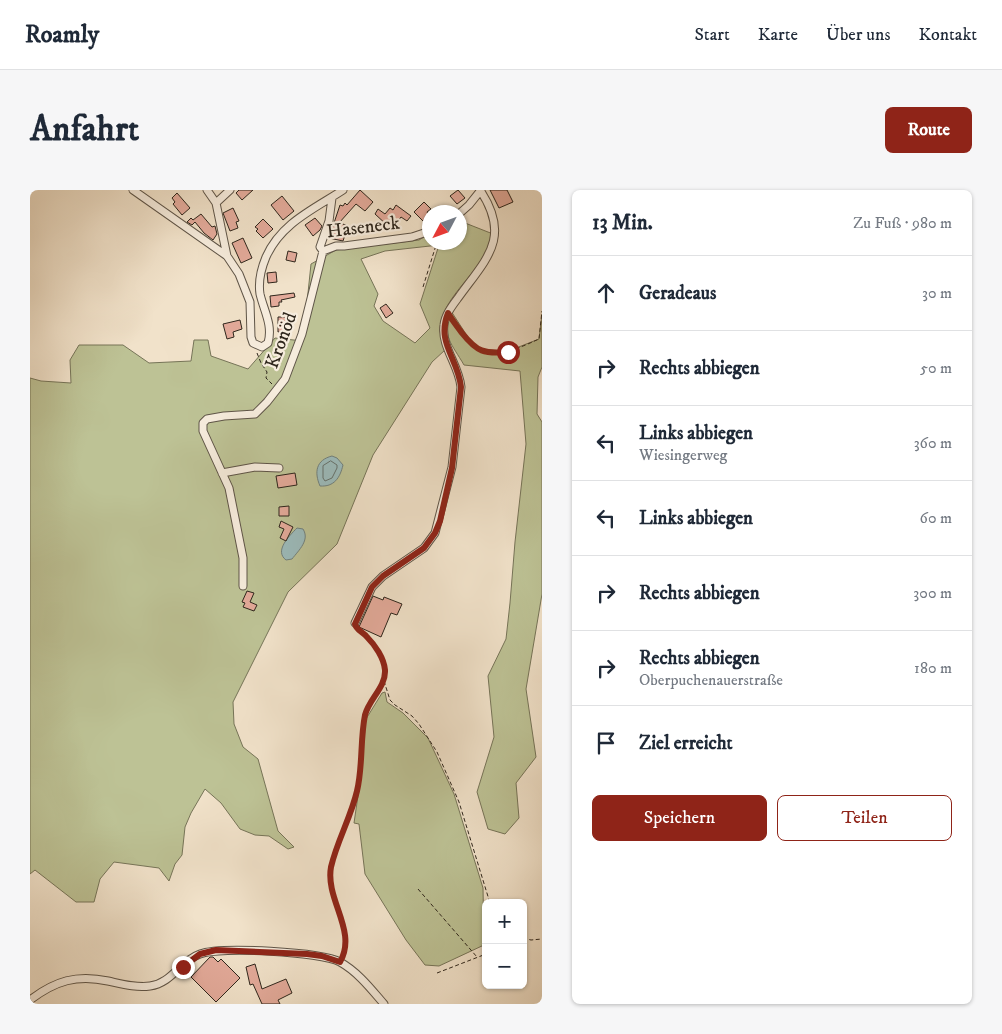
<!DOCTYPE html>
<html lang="de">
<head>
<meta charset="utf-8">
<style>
  body { margin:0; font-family:"IM FELL DW Pica",serif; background:#f6f6f7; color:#1f2937 }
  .controls { position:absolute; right:15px; bottom:15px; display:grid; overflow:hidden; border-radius:8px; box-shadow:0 1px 4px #0004 }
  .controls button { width:45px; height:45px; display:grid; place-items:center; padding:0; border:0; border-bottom:1px solid #e0e1e3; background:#fff; color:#1f2937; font:25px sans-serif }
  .compass { position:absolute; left:392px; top:15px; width:45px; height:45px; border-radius:50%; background:#fff; box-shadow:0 1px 4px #0004; rotate:229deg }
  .stop { position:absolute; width:15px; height:15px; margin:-11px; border:4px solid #8f2418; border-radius:50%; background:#fff }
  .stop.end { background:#8f2418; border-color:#fff; box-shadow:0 1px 5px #0008 }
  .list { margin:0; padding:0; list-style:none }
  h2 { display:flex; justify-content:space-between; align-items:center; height:65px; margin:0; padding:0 20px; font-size:21px }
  h2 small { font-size:16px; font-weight:400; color:#747a83 }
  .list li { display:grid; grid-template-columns:32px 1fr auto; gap:15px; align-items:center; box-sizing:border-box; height:75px; padding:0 20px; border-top:1px solid #e0e1e3 }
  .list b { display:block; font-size:19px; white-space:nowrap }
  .list p { margin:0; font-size:16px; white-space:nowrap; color:#747a83 }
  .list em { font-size:16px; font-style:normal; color:#747a83 }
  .actions { display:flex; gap:10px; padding:15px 20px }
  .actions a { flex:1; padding:11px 0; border:1px solid #8f2418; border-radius:8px; text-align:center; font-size:18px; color:#8f2418 }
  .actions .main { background:#8f2418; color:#fff }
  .icon { flex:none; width:28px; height:28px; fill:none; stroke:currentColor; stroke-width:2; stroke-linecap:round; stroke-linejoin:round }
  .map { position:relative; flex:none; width:512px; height:814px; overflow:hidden; border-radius:8px }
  header { display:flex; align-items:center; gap:30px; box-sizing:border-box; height:70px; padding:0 25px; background:#fff; border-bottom:1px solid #e0e1e3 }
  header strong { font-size:24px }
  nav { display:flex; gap:28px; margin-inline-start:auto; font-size:18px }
  .intro { display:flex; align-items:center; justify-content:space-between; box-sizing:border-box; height:120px; padding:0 30px }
  h1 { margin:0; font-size:35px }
  .button { padding:12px 22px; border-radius:8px; background:#8f2418; color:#fff; font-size:18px; font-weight:700 }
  main { display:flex; gap:30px; padding:0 30px }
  aside { flex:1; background:#fff; border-radius:8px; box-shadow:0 1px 4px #0004 }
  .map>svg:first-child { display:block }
  .green { fill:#bdc295; stroke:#767458; fill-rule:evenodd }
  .water { fill:#9cbcbd; stroke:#70807d }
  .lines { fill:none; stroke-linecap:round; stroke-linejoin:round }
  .shore { stroke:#65716c; stroke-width:1 }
  .building { fill:#e3aa9a; stroke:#2e261c }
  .minor-casing { stroke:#5f5548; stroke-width:9 }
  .path { stroke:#2e261c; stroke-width:1; stroke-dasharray:4 2.5; stroke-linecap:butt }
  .minor { stroke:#f6ecdd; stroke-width:7 }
  .route { stroke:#8f2418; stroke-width:6 }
  .labels { text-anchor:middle; stroke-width:4.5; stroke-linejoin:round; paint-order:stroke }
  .street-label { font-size:19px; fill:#2e261c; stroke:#f6ecdd }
</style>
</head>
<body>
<header>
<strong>Roamly</strong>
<nav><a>Start</a><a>Karte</a><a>Über uns</a><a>Kontakt</a></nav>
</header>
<div class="intro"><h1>Anfahrt</h1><a class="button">Route</a></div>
<main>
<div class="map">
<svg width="512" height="814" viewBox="0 0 512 814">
  <rect width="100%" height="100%" fill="#f1e2ca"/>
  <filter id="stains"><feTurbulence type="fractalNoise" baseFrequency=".004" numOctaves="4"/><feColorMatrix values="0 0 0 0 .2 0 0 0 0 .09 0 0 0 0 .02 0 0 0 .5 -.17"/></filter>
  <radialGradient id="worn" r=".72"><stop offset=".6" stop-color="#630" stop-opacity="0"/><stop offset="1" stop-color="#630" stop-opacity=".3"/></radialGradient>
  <!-- green -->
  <path class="green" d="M430,31L463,44C456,81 410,105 410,141C411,147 413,154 415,160L402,172L343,265L307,354L258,402L203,512L204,534L213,557L228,569L248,641L264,657L258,659L239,646L225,645L210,639L191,613L175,599L161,623L155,637L152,665L145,674L139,691L129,678L84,672L70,689L64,712H46L5,680L0,684V188L11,191L41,193L40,170L49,155H93L119,173L161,171L164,150H178L181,166L218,179L245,148L273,151L281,74L306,60L389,50L399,44L400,52H430ZM409,55L390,114L400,138L385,153L353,131L344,116L348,104L331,69L355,61Z
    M421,121L445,158L476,162L509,149L512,124V177L508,187L507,224L512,232V404L496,499L506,567L486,593L489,628L475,644L458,639L447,602L464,547L458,486L476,449L480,413L485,352L496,254L490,181L434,175C422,154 411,146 421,121Z
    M355,502L357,512L373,523L398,548L424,604L453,698L454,755L409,776L395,775L376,750L335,684L329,634L324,633L329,599L336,529L352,503Z"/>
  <!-- water -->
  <path class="water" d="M302,266L307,268L313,275C310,288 304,297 290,296C284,282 286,270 302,266Z
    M267,338L273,339C280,350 269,360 262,369L256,370C244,361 259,346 267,338Z"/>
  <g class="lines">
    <!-- shore -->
    <path class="shore" d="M301,271L307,275V278L302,288L295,291L293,288V276Z"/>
  </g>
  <!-- building -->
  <path class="building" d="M209,0H223L212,10L206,3Z
    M330,0L343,12L335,21L326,14L309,33L316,35L313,44L315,45L313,51L299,48L310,15L313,16L315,13L317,15Z
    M428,0L435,8L427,14L420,6Z
    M460,0H477L483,12L469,18Z
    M147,3L160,18L152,25L143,14L145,12L142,8Z
    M252,6L264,21L253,30L241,15Z
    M394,12L401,19L397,22L400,27L394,32L384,22Z
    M366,15L381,26L377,31L371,27L363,37L360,35L358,36L345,24L348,19L355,24L360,18L363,20Z
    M203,18L209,31L206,32L208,38L200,41L193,23Z
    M171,24L182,37L185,36L187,44L183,50L174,43L165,32L162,35L157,32L161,28L163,30Z
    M285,28L292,36L290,40L283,46L275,35Z
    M233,29L243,39L233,48L226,41L228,39L225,37Z
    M213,48L222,68L211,73L202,53Z
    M258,61L267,63L265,72L256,70Z
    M246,82L247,92L238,93L237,83Z
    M264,103L265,107L251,110L252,112H249V116L241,117L240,106Z
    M356,114L363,123L356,128L350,118Z
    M248,127H257V134H261V142H248Z
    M210,130L212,139L203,142L204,147L197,149L193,134Z
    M265,283L267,295L248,298L246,286Z
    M259,316V326H249V317Z
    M251,331L263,337L256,351L250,348L254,339L249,337Z
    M217,401L224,403L220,412L227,415L224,421L213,417L215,413L212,412Z
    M343,406L353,410L354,407L372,414L367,425L361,423L351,447L329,437Z
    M180,767H183L188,772L191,769L210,788L186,812L161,787Z
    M225,774L232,799L256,789L262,803L248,810L250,814H232L223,794L220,795L216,777Z"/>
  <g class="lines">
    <!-- minor casing -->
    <g class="minor-casing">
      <path id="minor" d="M103,0L197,66L209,84L220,112L221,147L223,153L232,157L238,153C243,135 234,121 230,104C228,91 231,79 236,67C251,33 284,19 313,0
        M177,0L186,13L197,66
        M302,8L299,31L290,57L293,61L306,56H314L382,47L400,41
        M186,13L200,0
        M430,23L439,15L451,0
        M192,283L225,277L249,278
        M213,396V368L199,298L173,241V233L177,229L194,226L225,224L237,212L255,189L272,144L293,61
        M325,433L342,397L353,386L394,358L405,343L422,277L431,197C429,175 411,157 414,135C415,125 422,116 428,108C456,69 482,48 450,0
        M0,810C25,791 47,784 78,791C92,794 106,798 120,796C142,793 150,771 170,764C190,756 291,762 310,772C328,782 341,799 354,814"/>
    </g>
    <!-- path -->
    <path class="path" d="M393,97L407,52
      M422,130C429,138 436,151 445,157C464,171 491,157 509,149L512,121
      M227,163L231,173L237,182L236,188L242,194
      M354,491L360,510L365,515L382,526L389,534L407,562L429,612L460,713
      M388,699L447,767
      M493,748L501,750L512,749
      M313,767L317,756V748L301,697V677L327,602L335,523L354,489L355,480L353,470L346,458L336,445L327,439
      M407,783L456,764"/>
    <!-- minor -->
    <use href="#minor" class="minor"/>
  </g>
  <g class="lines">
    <!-- route -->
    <path class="route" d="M153,777L170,764L186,760L277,764L292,766L310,772C328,741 295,710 301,677C307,651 321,627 327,601C333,576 330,550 335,525C339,509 356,497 355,480C354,468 345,455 337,447C333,442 326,440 325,434L342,397L353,386L394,358L405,343L410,331L422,278L431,197C428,168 406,153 418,123C422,130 427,136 432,143C447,162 454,164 478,162"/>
  </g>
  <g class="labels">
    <!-- street labels -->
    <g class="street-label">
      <text transform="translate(333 36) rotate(-7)" y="7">Haseneck</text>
      <text transform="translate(250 150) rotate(-70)" y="7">Kronöd</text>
    </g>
  </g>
  <rect width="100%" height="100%" filter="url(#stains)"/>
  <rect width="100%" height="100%" fill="url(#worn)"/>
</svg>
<div class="controls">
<button>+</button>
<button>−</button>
</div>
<svg class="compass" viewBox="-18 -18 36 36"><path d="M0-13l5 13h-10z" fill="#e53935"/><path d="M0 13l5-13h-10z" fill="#747a83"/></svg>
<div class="stop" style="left:478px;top:162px"></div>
<div class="stop end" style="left:153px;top:777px"></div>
</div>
<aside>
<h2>13 Min.<small>Zu Fuß · 980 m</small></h2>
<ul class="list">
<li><svg class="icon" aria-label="ahead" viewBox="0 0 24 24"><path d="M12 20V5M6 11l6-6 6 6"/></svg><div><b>Geradeaus</b></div><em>30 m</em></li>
<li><svg class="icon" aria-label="right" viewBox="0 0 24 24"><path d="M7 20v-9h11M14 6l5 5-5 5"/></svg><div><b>Rechts abbiegen</b></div><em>50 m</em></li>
<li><svg class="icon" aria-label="left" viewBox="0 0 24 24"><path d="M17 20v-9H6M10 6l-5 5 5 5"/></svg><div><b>Links abbiegen</b><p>Wiesingerweg</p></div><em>360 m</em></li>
<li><svg class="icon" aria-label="left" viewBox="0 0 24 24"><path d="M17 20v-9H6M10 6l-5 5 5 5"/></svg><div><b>Links abbiegen</b></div><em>60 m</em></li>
<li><svg class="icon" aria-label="right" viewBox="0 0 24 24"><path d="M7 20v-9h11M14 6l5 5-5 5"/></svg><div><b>Rechts abbiegen</b></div><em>300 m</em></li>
<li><svg class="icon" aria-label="right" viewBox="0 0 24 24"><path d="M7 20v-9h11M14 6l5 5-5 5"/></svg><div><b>Rechts abbiegen</b><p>Oberpuchenauerstraße</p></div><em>180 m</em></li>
<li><svg class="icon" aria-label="arrive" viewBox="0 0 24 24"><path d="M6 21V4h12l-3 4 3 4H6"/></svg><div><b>Ziel erreicht</b></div></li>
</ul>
<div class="actions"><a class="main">Speichern</a><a>Teilen</a></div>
</aside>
</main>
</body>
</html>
